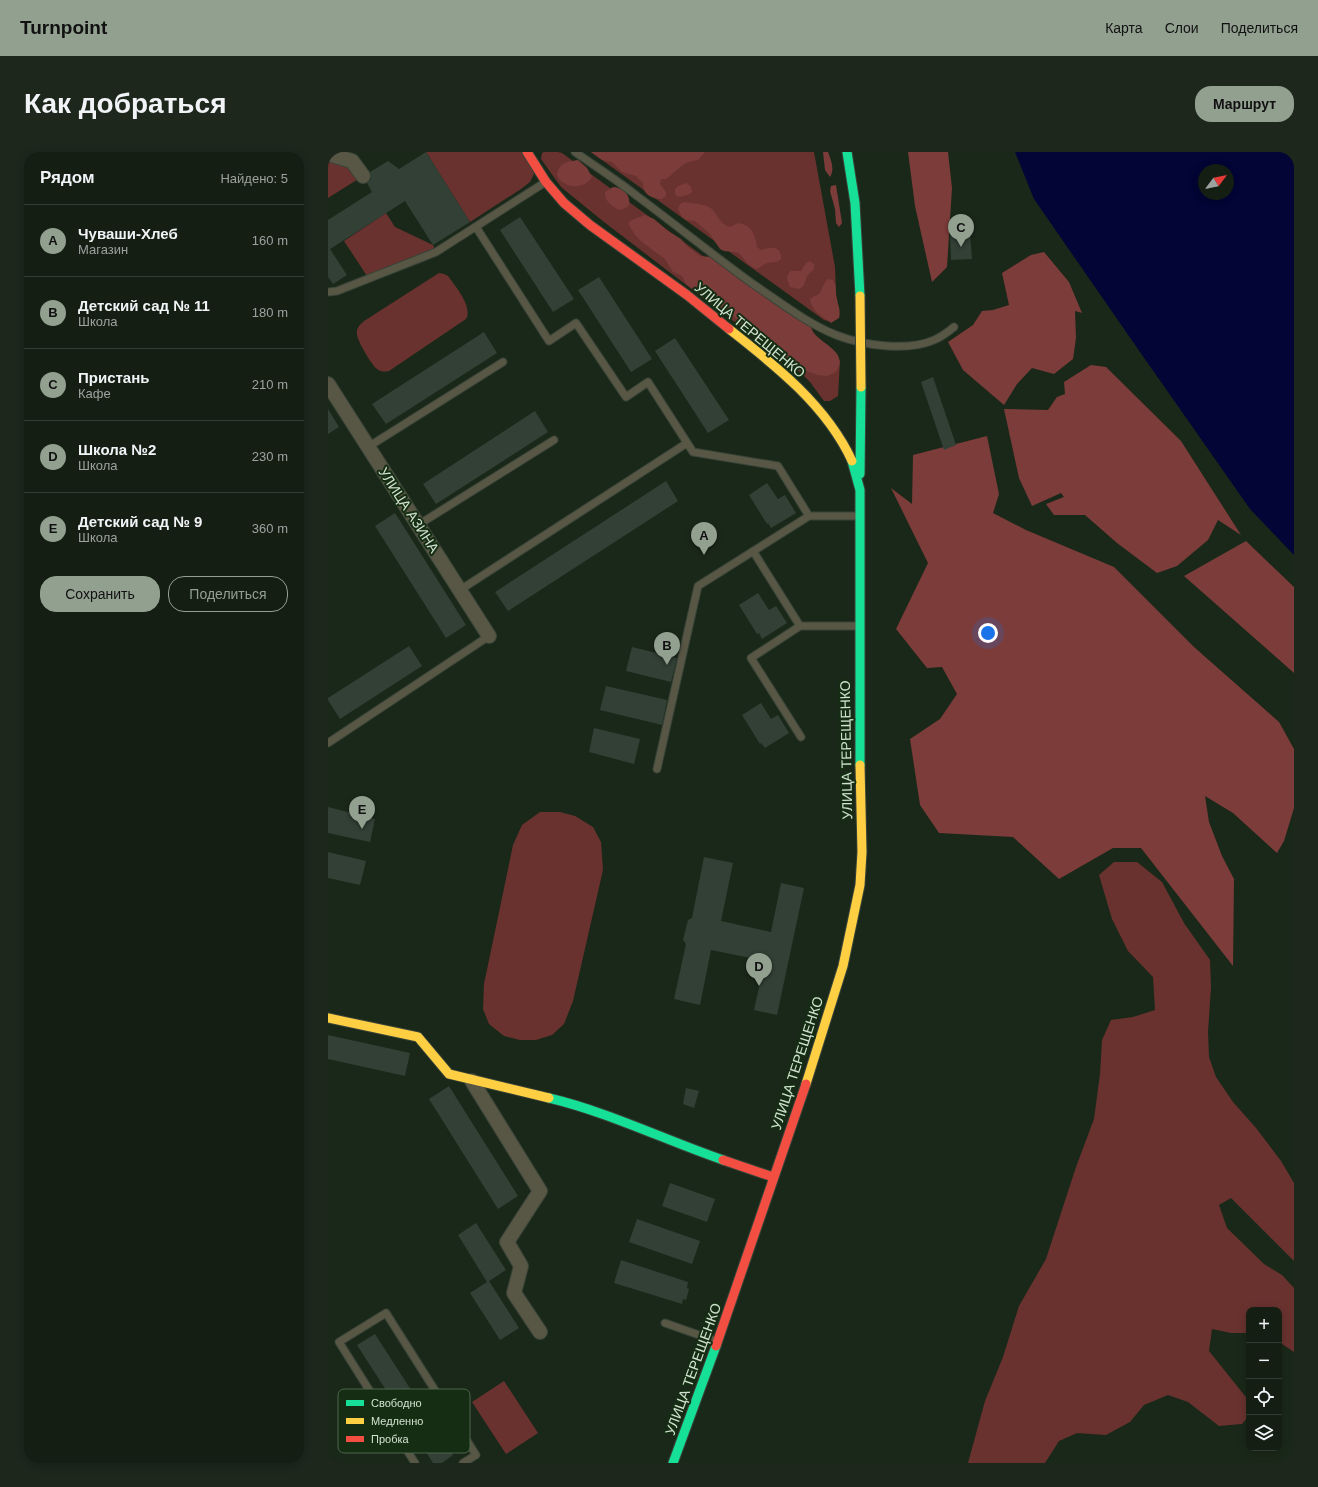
<!DOCTYPE html>
<html lang="ru">
<head>
<meta charset="utf-8">
<style>
  body { margin:0; font-family:Helvetica,sans-serif; background:#1d271c; color:#f1f3f6 }
  .controls { position:absolute; right:12px; bottom:12px; display:grid; overflow:hidden; border-radius:8px; box-shadow:0 2px 10px #0003 }
  .controls button { width:36px; height:36px; display:grid; place-items:center; padding:0; border:0; border-bottom:1px solid #333c33; background:#141e13; color:#f1f3f6; font:20px sans-serif }
  .compass { position:absolute; left:870px; top:12px; width:36px; height:36px; border-radius:50%; background:#141e13; box-shadow:0 2px 10px #0003; rotate:58deg }
  .you { position:absolute; left:660px; top:481px; width:14px; height:14px; margin:-10px; border:3px solid #fff; border-radius:50%; background:#1a73e8; box-shadow:0 0 0 6px #1a73e833 }
  .badge { display:grid; place-items:center; width:26px; height:26px; border-radius:50%; background:#92a090; color:#111; font-size:13px; font-weight:700 }
  .pin { position:absolute; translate:-50% -33px; filter:drop-shadow(0 1px 2px #0008) }
  .pin::after { content:''; position:absolute; top:21px; width:14px; height:12px; background:inherit; clip-path:polygon(0 0,100% 0,50% 100%) }
  .list { margin:0; padding:0; list-style:none }
  h2 { display:flex; justify-content:space-between; align-items:center; height:52px; margin:0; padding:0 16px; font-size:17px }
  h2 small { font-size:13px; font-weight:400; color:#9da2a0 }
  .list li { display:grid; grid-template-columns:26px 1fr auto; gap:12px; align-items:center; box-sizing:border-box; height:72px; padding:0 16px; border-top:1px solid #333c33 }
  .list b { display:block; font-size:15px; white-space:nowrap }
  .list p { margin:0; font-size:13px; white-space:nowrap; color:#9da2a0 }
  .list em { font-size:13px; font-style:normal; color:#9da2a0 }
  .actions { display:flex; gap:8px; padding:12px 16px }
  .actions a { flex:1; padding:9px 0; border:1px solid #92a090; border-radius:16px; text-align:center; font-size:14px; color:#92a090 }
  .actions .main { background:#92a090; color:#111 }
  .icon { flex:none; width:22px; height:22px; fill:none; stroke:currentColor; stroke-width:2; stroke-linecap:round; stroke-linejoin:round }
  .map { position:relative; flex:none; width:966px; height:1311px; overflow:hidden; border-radius:16px }
  header { display:flex; align-items:center; gap:24px; box-sizing:border-box; height:56px; padding:0 20px; background:#92a090; color:#111 }
  header strong { font-size:19px }
  nav { display:flex; gap:22px; margin-inline-start:auto; font-size:14px }
  .intro { display:flex; align-items:center; justify-content:space-between; box-sizing:border-box; height:96px; padding:0 24px }
  h1 { margin:0; font-size:28px }
  .button { padding:10px 18px; border-radius:16px; background:#92a090; color:#111; font-size:14px; font-weight:700 }
  main { display:flex; gap:24px; padding:0 24px }
  aside { flex:1; background:#141e13; border-radius:16px; box-shadow:0 2px 10px #0003 }
  .map>svg:first-child { display:block }
  .green { fill:#69322f }
  .forest { fill:#7c3c3a }
  .water { fill:#020535; fill-rule:evenodd }
  .building { fill:#324036 }
  .lines { fill:none; stroke-linecap:round; stroke-linejoin:round }
  .lane-casing { stroke:#384438; stroke-width:9 }
  .street-casing { stroke:#384438; stroke-width:16 }
  .fast-casing { stroke:#384438; stroke-width:11 }
  .slow-casing { stroke:#384438; stroke-width:11 }
  .jam-casing { stroke:#384438; stroke-width:11 }
  .lane { stroke:#585644; stroke-width:7 }
  .street { stroke:#585644; stroke-width:14 }
  .fast { stroke:#16e098; stroke-width:9 }
  .slow { stroke:#ffcf43; stroke-width:9 }
  .jam { stroke:#f24e42; stroke-width:9 }
  .slow-bridge-casing { stroke:#384438; stroke-width:11; stroke-linecap:butt }
  .slow-bridge { stroke:#ffcf43; stroke-width:9 }
  .labels { text-anchor:middle; stroke-width:4; stroke-linejoin:round; paint-order:stroke }
  .street-label { font-size:14px; fill:#d2e1d0; stroke:#152e13 }
  .key { fill:#152e13; stroke:#4e644c; stroke-width:1 }
  .key-label { font-size:11px; fill:#d2e1d0 }
</style>
</head>
<body>
<header>
<strong>Turnpoint</strong>
<nav><a>Карта</a><a>Слои</a><a>Поделиться</a></nav>
</header>
<div class="intro"><h1>Как добраться</h1><a class="button">Маршрут</a></div>
<main>
<aside>
<h2>Рядом<small>Найдено: 5</small></h2>
<ul class="list">
<li><span class="badge">A</span><div><b>Чуваши-Хлеб</b><p>Магазин</p></div><em>160 m</em></li>
<li><span class="badge">B</span><div><b>Детский сад № 11</b><p>Школа</p></div><em>180 m</em></li>
<li><span class="badge">C</span><div><b>Пристань</b><p>Кафе</p></div><em>210 m</em></li>
<li><span class="badge">D</span><div><b>Школа №2</b><p>Школа</p></div><em>230 m</em></li>
<li><span class="badge">E</span><div><b>Детский сад № 9</b><p>Школа</p></div><em>360 m</em></li>
</ul>
<div class="actions"><a class="main">Сохранить</a><a>Поделиться</a></div>
</aside>
<div class="map">
<svg width="966" height="1311" viewBox="0 0 966 1311">
  <rect width="100%" height="100%" fill="#1a2819"/>
  <!-- green -->
  <path class="green" d="M98,0H199L206,22L202,30L193,37L142,70Z
    M216,0H230L234,1L375,104L484,188L507,201L512,209L510,244L502,249H496L482,230L472,220L276,70L233,35L213,7L214,1Z
    M263,0H486L507,115L509,163L504,170L496,168Z
    M0,2L35,24L0,46Z
    M58,61L67,75L105,93L108,100L41,127L16,89Z
    M111,121L116,122L120,124C128,135 145,155 138,167L61,219C57,220 53,220 49,217C44,213 29,189 29,182C28,176 32,173 36,169Z
    M212,660H232L247,664L265,675L273,690L275,718L245,849L236,872L224,883L208,888H192L176,884L161,872L155,857L156,832L185,693L194,673Z
    M786,710H809L834,730L856,771L882,808L883,835L880,880L881,905L888,925L905,950L928,976L953,1009L966,1031V1109L903,1046L891,1053L899,1076L936,1112L954,1123L966,1136V1200L951,1190V1158H921V1181H903L884,1177L881,1199L921,1249V1264L914,1272L891,1274L860,1250L840,1243L816,1253L802,1270L778,1283L749,1281L731,1289L717,1311H640L657,1249L675,1205L691,1154L718,1107L748,1015L766,967L772,922L774,888L783,868L805,865L827,858L825,825L800,799L784,767L771,723Z
    M176,1229L210,1281L178,1302L144,1250Z"/>
  <!-- forest -->
  <path class="forest" d="M263,0H377L370,8C352,10 351,18 338,27H333L332,32L338,40V44L334,47C324,47 314,42 315,31L308,24L294,20L284,10L274,8Z
    M495,0H500C503,8 507,17 502,25L497,18Z
    M580,0H620L624,36L619,115L604,130L587,54Z
    M250,8L259,16L264,25C257,38 234,37 229,23C231,10 239,10 250,8Z
    M359,31L363,35L364,40L360,43L350,45L347,42V37L350,34Z
    M508,33L514,71L511,75L508,71L507,57L502,39L503,34Z
    M285,35C295,35 305,45 300,55L291,58C284,54 276,49 277,40Z
    M356,50C364,51 374,52 381,55C390,60 389,71 402,75L410,71C424,73 427,82 429,95L433,98C443,94 454,94 453,107C448,112 443,109 437,112C433,114 432,116 428,117L420,112L411,101L406,100L396,99L392,97L381,81L367,69L358,68L354,65L350,57L352,52Z
    M317,63L326,67L340,79L353,87L360,95L372,104L382,105L386,107L427,136L438,146L483,175C487,192 523,197 508,220L499,224L490,223L476,218L469,212L456,205L443,192L434,188L423,176L411,170L401,159L388,154L358,132L354,124L345,120L337,107L314,90L307,83L300,71L304,68Z
    M716,100L741,130L754,161L747,159L748,186L745,207L726,222L704,216L689,232L676,253L635,218L620,190L645,173L654,159L665,158L681,153L674,121L703,103Z
    M482,109L486,112V117L479,124L476,133L472,137L462,135L459,127L460,122L463,119H473L478,111Z
    M500,127L505,128C509,134 507,140 509,147C510,154 513,158 511,166L503,171L488,160L483,152L482,147L486,144L490,143C495,137 495,131 500,127Z
    M763,213L778,215L853,289L913,383L890,368L880,388L849,414L829,421L789,391L757,363H726L718,352L736,345L733,341L704,354L691,326L676,257L720,258L729,245L737,242L736,230Z
    M659,284L671,342L665,361L698,378L786,415L866,495L951,570L966,597V656L956,689L949,701L905,661L877,644L881,670L894,704L906,727L905,814L813,696H785L731,727L685,685L611,681L592,653L582,587L612,567L629,542L614,515L599,516L568,477L600,411L563,336L584,352L585,303Z
    M918,389L966,435V521L856,424Z"/>
  <!-- water -->
  <path class="water" d="M687,0H966V403L922,357L812,200L706,47ZM876,18H900V42H876Z"/>
  <!-- building -->
  <path class="building" d="M98,0L142,70L105,93L77,49L2,97L19,123L5,132L0,125V68L44,40L39,31L43,27L42,20L60,9L71,17Z
    M192,65L246,147L225,160L172,78Z
    M642,81L644,107L623,108L622,82Z
    M271,125L324,207L303,220L250,138Z
    M156,180L169,201L58,272L44,252Z
    M347,186L401,268L380,281L327,199Z
    M605,225L628,293L616,298L593,230Z
    M0,257L11,275L0,282Z
    M207,259L220,280L108,352L95,332Z
    M338,329L350,349L180,459L167,440Z
    M439,331L450,347L457,343L468,361L443,376L440,371L439,372L421,343Z
    M67,361L138,473L118,486L47,374Z
    M430,441L441,458L448,454L459,471L434,487L431,481L429,482L411,453Z
    M81,494L94,514L12,567L0,548V546Z
    M304,495L349,506L343,530L298,519Z
    M278,534L339,548L334,573L272,558Z
    M433,551L443,567L450,563L461,581L437,596L433,591L432,592L414,563Z
    M266,576L312,587L306,612L261,600Z
    M0,655L47,667L42,690L0,681Z
    M0,700L38,709L32,733L0,726Z
    M376,705L405,711L393,769L443,780L453,731L476,736L449,863L426,858L437,809L383,798L372,853L346,847L358,792L355,788L360,768L364,766Z
    M0,883L82,901L77,924L0,907Z
    M121,934L190,1044L170,1057L101,947Z
    M358,936L371,939L366,956L355,952Z
    M342,1031L387,1047L379,1070L334,1054Z
    M309,1067L372,1089L364,1112L301,1090Z
    M148,1071L178,1118L161,1129L191,1176L172,1188L142,1141L159,1130L130,1083Z
    M293,1108L360,1130L359,1136L361,1137L358,1148L355,1147L354,1152L286,1131Z
    M47,1182L125,1303L114,1311H105L29,1193Z"/>
  <g class="lines">
    <!-- lane casing -->
    <g class="lane-casing">
      <path id="lane" d="M247,0C268,15 289,28 309,44C348,73 386,104 425,132C452,150 478,171 508,183C534,193 579,200 606,188C613,185 620,180 626,175
        M148,75L221,189L248,171L298,245L320,230L365,300L450,314L481,364
        M0,140L9,139L108,100L216,31
        M40,295L175,210
        M90,373L226,288
        M425,399L472,474H530
        M132,438L359,291
        M472,474L423,506L473,585
        M0,591L161,484
        M329,617L370,434L481,364H530
        M337,1171L388,1189
        M87,1311L11,1190L58,1161L148,1303L135,1311"/>
    </g>
    <!-- street casing -->
    <g class="street-casing">
      <path id="street" d="M0,2L24,9L35,24
        M0,232L161,484
        M144,929L212,1039L179,1090L193,1114L186,1141L212,1180"/>
    </g>
    <!-- fast casing -->
    <g class="fast-casing">
      <path id="fast" d="M519,0L527,51L532,144
        M524,309L532,338V613
        M532,322L533,235
        M221,946C280,960 337,988 395,1008
        M345,1311L388,1194"/>
    </g>
    <!-- slow casing -->
    <g class="slow-casing">
      <path id="slow" d="M401,177C447,213 499,254 524,309
        M0,866L90,885L121,922L221,946
        M478,932L515,814L532,733L534,700L532,613"/>
    </g>
    <!-- jam casing -->
    <g class="jam-casing">
      <path id="jam" d="M199,0L218,30L236,51L262,73L359,143L401,177
        M395,1008L445,1025
        M388,1194L478,932"/>
    </g>
    <!-- lane -->
    <use href="#lane" class="lane"/>
    <!-- street -->
    <use href="#street" class="street"/>
    <!-- fast -->
    <use href="#fast" class="fast"/>
    <!-- slow -->
    <use href="#slow" class="slow"/>
    <!-- jam -->
    <use href="#jam" class="jam"/>
    <!-- slow-bridge casing -->
    <g class="slow-bridge-casing">
      <path id="slow-bridge" d="M532,144L533,235"/>
    </g>
    <!-- slow-bridge -->
    <use href="#slow-bridge" class="slow-bridge"/>
  </g>
  <g class="labels">
    <!-- street labels -->
    <g class="street-label">
      <text transform="translate(422 178) rotate(40)" y="5">УЛИЦА ТЕРЕЩЕНКО</text>
      <text transform="translate(81 358) rotate(57)" y="5">УЛИЦА АЗИНА</text>
      <text transform="translate(518 598) rotate(-91)" y="5">УЛИЦА ТЕРЕЩЕНКО</text>
      <text transform="translate(469 911) rotate(-72)" y="5">УЛИЦА ТЕРЕЩЕНКО</text>
      <text transform="translate(365 1217) rotate(-70)" y="5">УЛИЦА ТЕРЕЩЕНКО</text>
    </g>
  </g>
  <!-- legend -->
  <rect x="10" y="1237" width="132" height="64" rx="6" class="key"/>
  <rect x="18" y="1248" width="18" height="6" fill="#16e098"/>
  <rect x="18" y="1266" width="18" height="6" fill="#ffcf43"/>
  <rect x="18" y="1284" width="18" height="6" fill="#f24e42"/>
  <g class="key-label">
    <text x="43" y="1255">Свободно</text>
    <text x="43" y="1273">Медленно</text>
    <text x="43" y="1291">Пробка</text>
  </g>
</svg>
<div class="controls">
<button>+</button>
<button>−</button>
<button><svg class="icon" aria-label="locate" viewBox="0 0 24 24"><circle cx="12" cy="12" r="6"/><path d="M12 2v4M12 18v4M2 12h4M18 12h4"/></svg></button>
<button><svg class="icon" aria-label="layers" viewBox="0 0 24 24"><path d="M12 4l9 5-9 5-9-5zM3 14l9 5 9-5"/></svg></button>
</div>
<svg class="compass" viewBox="-18 -18 36 36"><path d="M0-13l5 13h-10z" fill="#e53935"/><path d="M0 13l5-13h-10z" fill="#9da2a0"/></svg>
<div class="you"></div>
<div class="pin badge" style="left:376px;top:403px">A</div>
<div class="pin badge" style="left:339px;top:513px">B</div>
<div class="pin badge" style="left:633px;top:95px">C</div>
<div class="pin badge" style="left:431px;top:834px">D</div>
<div class="pin badge" style="left:34px;top:677px">E</div>
</div>
</main>
</body>
</html>
